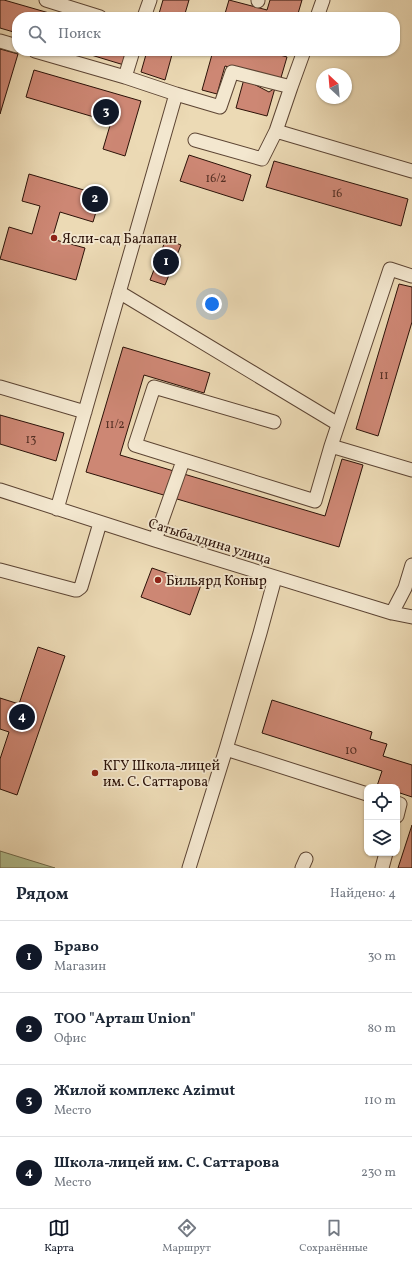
<!DOCTYPE html>
<html lang="ru">
<head>
<meta charset="utf-8">
<style>
  body { margin:0; font-family:Vollkorn,serif; background:#f2f2f3; color:#1f2937 }
  .controls { position:absolute; right:12px; bottom:12px; display:grid; overflow:hidden; border-radius:8px; box-shadow:0 1px 3px #0004 }
  .controls button { width:36px; height:36px; display:grid; place-items:center; padding:0; border:0; border-bottom:1px solid #e0e1e3; background:#fff; color:#1f2937; font:20px sans-serif }
  .compass { position:absolute; left:316px; top:68px; width:36px; height:36px; border-radius:50%; background:#fff; box-shadow:0 1px 3px #0004; rotate:334deg }
  .you { position:absolute; left:212px; top:304px; width:14px; height:14px; margin:-10px; border:3px solid #fff; border-radius:50%; background:#1a73e8; box-shadow:0 0 0 6px #1a73e833 }
  .badge { display:grid; place-items:center; width:26px; height:26px; border-radius:50%; background:#111827; color:#fff; font-size:13px; font-weight:700 }
  .pin { position:absolute; translate:-50% -50%; border:2px solid #fff; box-shadow:0 1px 4px #0006 }
  .list { margin:0; padding:0; list-style:none }
  h2 { display:flex; justify-content:space-between; align-items:center; height:52px; margin:0; padding:0 16px; font-size:17px }
  h2 small { font-size:13px; font-weight:400; color:#747a83 }
  .list li { display:grid; grid-template-columns:26px 1fr auto; gap:12px; align-items:center; box-sizing:border-box; height:72px; padding:0 16px; border-top:1px solid #e0e1e3 }
  .list b { display:block; font-size:15px; white-space:nowrap }
  .list p { margin:0; font-size:13px; white-space:nowrap; color:#747a83 }
  .list em { font-size:13px; font-style:normal; color:#747a83 }
  .icon { flex:none; width:22px; height:22px; fill:none; stroke:currentColor; stroke-width:2; stroke-linecap:round; stroke-linejoin:round }
  .map { position:relative; flex:none; width:412px; height:868px; overflow:hidden }
  .search { position:absolute; background:#fff; box-shadow:0 1px 3px #0004; left:12px; right:12px; top:12px; height:44px; display:flex; align-items:center; gap:10px; box-sizing:border-box; padding:0 14px; border-radius:16px; color:#747a83; font-size:15px }
  .sheet { height:340px; background:#fff }
  nav { display:flex; justify-content:space-around; align-items:center; box-sizing:border-box; height:56px; border-top:1px solid #e0e1e3; background:#fff; font-size:11px; color:#747a83 }
  nav a { display:grid; justify-items:center; gap:2px }
  nav .on { color:#111827 }
  .map>svg:first-child { display:block }
  .green { fill:#b3c191; stroke:#706a4c }
  .building { fill:#cd8774; stroke:#2c1208 }
  .lines { fill:none; stroke-linecap:round; stroke-linejoin:round }
  .minor-casing { stroke:#5c4433; stroke-width:15 }
  .minor { stroke:#f3e7cf; stroke-width:13 }
  .poi-dot { fill:#8f2418; stroke:#f3e7cf; stroke-width:1.5 }
  .labels { text-anchor:middle; stroke-width:3.5; stroke-linejoin:round; paint-order:stroke }
  .number-label { font-size:12px; fill:#542f23 }
  .poi-label { font-size:14px; fill:#2c1208; stroke:#f3e7cf; text-anchor:start }
  .street-label { font-size:14px; fill:#2c1208; stroke:#f3e7cf }
</style>
</head>
<body>
<div class="map">
<svg width="412" height="868" viewBox="0 0 412 868">
  <rect width="100%" height="100%" fill="#ecdab5"/>
  <filter id="stains"><feTurbulence type="fractalNoise" baseFrequency=".005" numOctaves="4"/><feColorMatrix values="0 0 0 0 .2 0 0 0 0 .09 0 0 0 0 .02 0 0 0 .5 -.17"/></filter>
  <radialGradient id="worn" r=".72"><stop offset=".6" stop-color="#630" stop-opacity="0"/><stop offset="1" stop-color="#630" stop-opacity=".3"/></radialGradient>
  <!-- green -->
  <path class="green" d="M0,851L55,868H0Z"/>
  <!-- building -->
  <path class="building" d="M0,0H4L63,17H17V33L0,28Z
    M163,0H189L184,17H158Z
    M229,0L267,10L270,0H302L297,17H224Z
    M0,49L18,54L0,114Z
    M78,51H128L124,65Z
    M147,51H173L165,80L141,72Z
    M213,51H266L287,57L280,81L225,66L217,94L202,90Z
    M34,70L141,101L125,156L103,149L111,122L26,97Z
    M244,79L269,92L275,88L267,116L236,108Z
    M189,155L251,175L243,201L180,181Z
    M274,161L408,199L401,226L266,187Z
    M29,174L101,195L93,222L60,212L52,239L85,248L76,280L0,259L9,227L32,234L40,206L22,201Z
    M166,239L181,245L165,285L150,280Z
    M399,284L412,287V322L378,436L356,429Z
    M123,347L210,373L204,393L144,375L120,455L325,516L342,459L363,465L339,547L86,472Z
    M0,415L64,433L56,461L0,444Z
    M152,568L201,585L190,615L141,597Z
    M38,647L65,656L17,795L0,789V759L9,732L0,729V698L19,704Z
    M272,700L372,732L370,739L387,744L383,756L412,765V797L397,792V787H381L377,786L382,771L262,733Z
    M412,825V868H398Z"/>
  <g class="lines">
    <!-- minor casing -->
    <g class="minor-casing">
      <path id="minor" d="M46,0L100,17
        M258,1V0
        M144,17L150,0
        M317,17L323,0
        M0,41L17,46
        M35,51L125,77L176,94L57,509
        M125,77L133,51
        M291,87L276,131L412,171
        M176,94L220,107L232,72L291,87L304,51
        M195,140L262,159L276,131
        M119,292L338,424
        M0,387L85,412
        M274,422L154,387L135,445L315,501L331,446L412,470
        M331,446L390,269L412,276
        M0,490L155,540L392,613L412,617
        M155,540L183,461
        M0,570L75,590H77L81,587L100,523
        M275,578L260,633L226,749L367,794
        M392,613L405,588L412,565
        M397,803L400,804L397,816
        M189,868L226,749
        M302,868L306,859
        M382,868L386,853"/>
    </g>
    <!-- minor -->
    <use href="#minor" class="minor"/>
  </g>
  <!-- markers -->
  <g class="poi-dot">
    <circle cx="54" cy="238" r="4"/>
    <circle cx="158" cy="580" r="4"/>
    <circle cx="95" cy="773" r="4"/>
  </g>
  <g class="labels">
    <!-- number labels -->
    <g class="number-label">
      <text x="216" y="182">16/2</text>
      <text x="337" y="197">16</text>
      <text x="384" y="379">11</text>
      <text x="115" y="428">11/2</text>
      <text x="31" y="443">13</text>
      <text x="351" y="754">10</text>
    </g>
    <!-- poi labels -->
    <g class="poi-label">
      <text x="62" y="243">Ясли-сад Балапан</text>
      <text x="166" y="585">Бильярд Коныр</text>
      <text x="103" y="770">КГУ Школа-лицей<tspan x="103" dy="16">им. С. Саттарова</tspan></text>
    </g>
    <!-- street labels -->
    <g class="street-label">
      <text transform="translate(210 541) rotate(17)" y="5">Сатыбалдина улица</text>
    </g>
  </g>
  <rect width="100%" height="100%" filter="url(#stains)"/>
  <rect width="100%" height="100%" fill="url(#worn)"/>
</svg>
<div class="controls">
<button><svg class="icon" aria-label="locate" viewBox="0 0 24 24"><circle cx="12" cy="12" r="6"/><path d="M12 2v4M12 18v4M2 12h4M18 12h4"/></svg></button>
<button><svg class="icon" aria-label="layers" viewBox="0 0 24 24"><path d="M12 4l9 5-9 5-9-5zM3 14l9 5 9-5"/></svg></button>
</div>
<svg class="compass" viewBox="-18 -18 36 36"><path d="M0-13l5 13h-10z" fill="#e53935"/><path d="M0 13l5-13h-10z" fill="#747a83"/></svg>
<div class="you"></div>
<div class="pin badge" style="left:166px;top:262px">1</div>
<div class="pin badge" style="left:95px;top:199px">2</div>
<div class="pin badge" style="left:106px;top:112px">3</div>
<div class="pin badge" style="left:22px;top:717px">4</div>
<div class="search"><svg class="icon" aria-label="search" viewBox="0 0 24 24"><circle cx="10" cy="10" r="6"/><path d="M15 15l6 6"/></svg>Поиск</div>
</div>
<section class="sheet">
<h2>Рядом<small>Найдено: 4</small></h2>
<ul class="list">
<li><span class="badge">1</span><div><b>Браво</b><p>Магазин</p></div><em>30 m</em></li>
<li><span class="badge">2</span><div><b>ТОО &quot;Арташ Union&quot;</b><p>Офис</p></div><em>80 m</em></li>
<li><span class="badge">3</span><div><b>Жилой комплекс Azimut</b><p>Место</p></div><em>110 m</em></li>
<li><span class="badge">4</span><div><b>Школа-лицей им. С. Саттарова</b><p>Место</p></div><em>230 m</em></li>
</ul>
</section>
<nav>
<a class="on"><svg class="icon" aria-label="map" viewBox="0 0 24 24"><path d="M3 6l6-2 6 2 6-2v14l-6 2-6-2-6 2zM9 4v14M15 6v14"/></svg>Карта</a>
<a><svg class="icon" aria-label="directions" viewBox="0 0 24 24"><path d="M12 3l9 9-9 9-9-9zM9 14v-3h6M13 9l2 2-2 2"/></svg>Маршрут</a>
<a><svg class="icon" aria-label="saved" viewBox="0 0 24 24"><path d="M7 4h10v16l-5-4-5 4z"/></svg>Сохранённые</a>
</nav>
</body>
</html>
